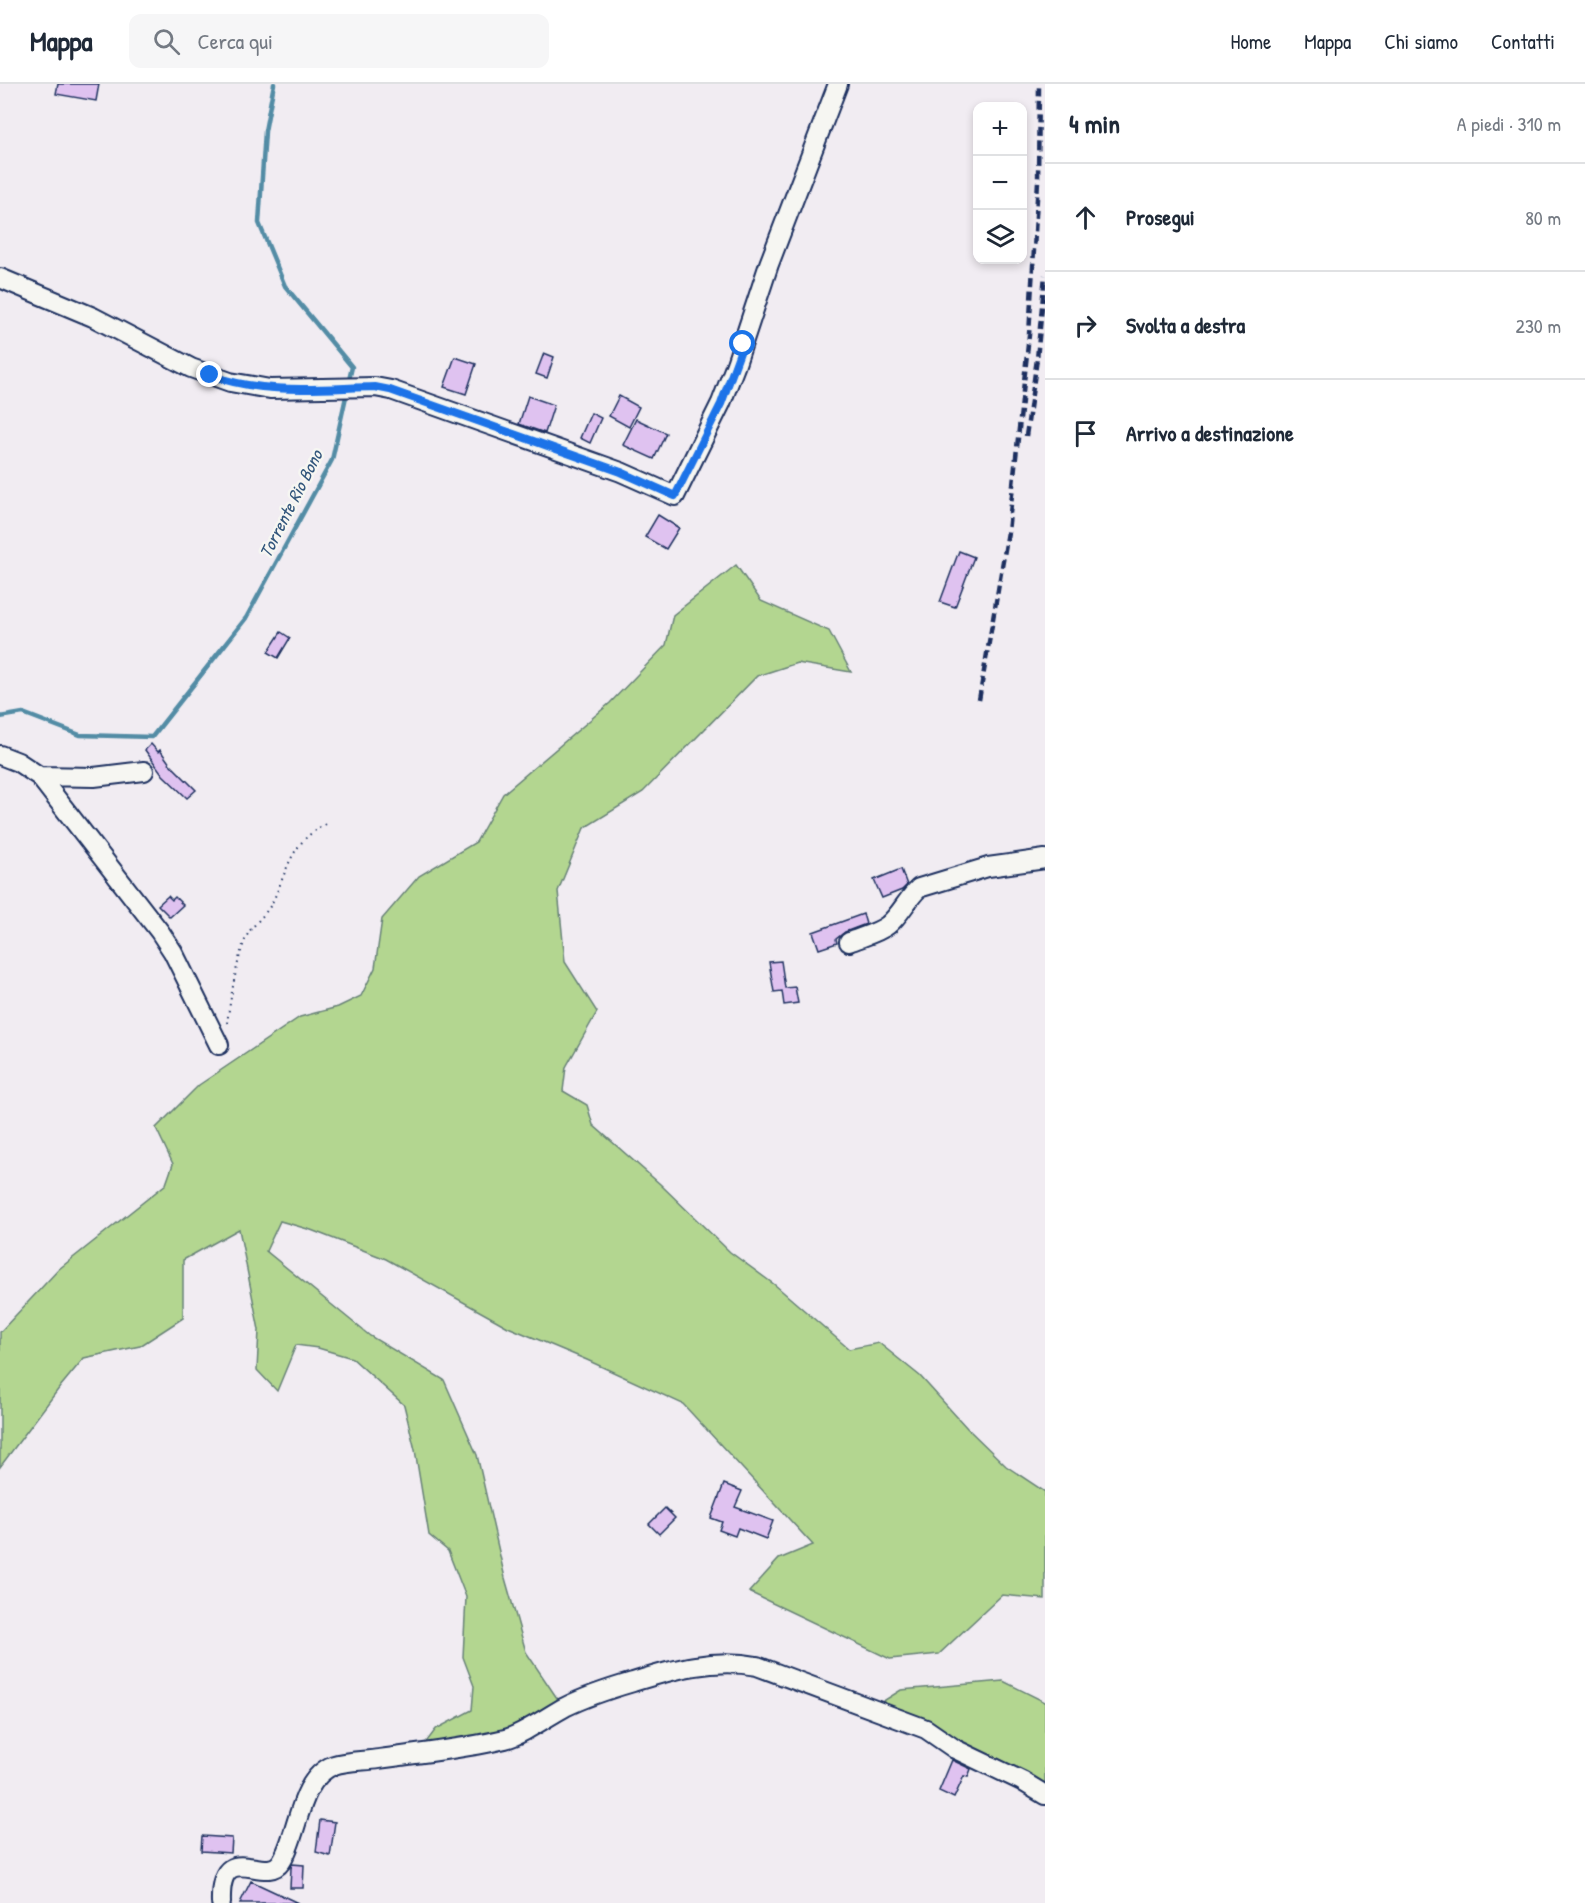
<!DOCTYPE html>
<html lang="it">
<head>
<meta charset="utf-8">
<style>
  body { margin:0; font-family:"Patrick Hand",sans-serif; background:#f6f6f7; color:#1f2937 }
  .controls { position:absolute; right:18px; top:18px; display:grid; overflow:hidden; border-radius:12px; box-shadow:0 3px 9px #0003 }
  .controls button { width:54px; height:54px; display:grid; place-items:center; padding:0; border:0; border-bottom:2px solid #e0e1e3; background:#fff; color:#1f2937; font:30px sans-serif }
  .stop { position:absolute; width:18px; height:18px; margin:-14px; border:4px solid #1a73e8; border-radius:50%; background:#fff }
  .stop.end { background:#1a73e8; border-color:#fff; box-shadow:0 2px 6px #0008 }
  .list { margin:0; padding:0; list-style:none }
  h2 { display:flex; justify-content:space-between; align-items:center; height:78px; margin:0; padding:0 24px; font-size:26px }
  h2 small { font-size:20px; font-weight:400; color:#747a83 }
  .list li { display:grid; grid-template-columns:39px 1fr auto; gap:18px; align-items:center; box-sizing:border-box; height:108px; padding:0 24px; border-top:2px solid #e0e1e3 }
  .list b { display:block; font-size:22px; white-space:nowrap }
  .list em { font-size:20px; font-style:normal; color:#747a83 }
  .icon { flex:none; width:33px; height:33px; fill:none; stroke:currentColor; stroke-width:2; stroke-linecap:round; stroke-linejoin:round }
  .map { position:relative; flex:none; width:1045px; height:1819px; overflow:hidden }
  header { display:flex; align-items:center; gap:36px; box-sizing:border-box; height:84px; padding:0 30px; background:#fff; border-bottom:2px solid #e0e1e3 }
  header strong { font-size:28px }
  nav { display:flex; gap:33px; margin-inline-start:auto; font-size:21px }
  .search { width:420px; height:54px; background:#f6f6f7; display:flex; align-items:center; gap:15px; box-sizing:border-box; padding:0 21px; border-radius:12px; color:#747a83; font-size:22px }
  main { display:flex }
  aside { flex:1; background:#fff }
  .map>svg:first-child { display:block }
  .green { fill:#b3d690; stroke:#678277; stroke-width:1.5 }
  .lines { fill:none; stroke-linecap:round; stroke-linejoin:round }
  .stream { stroke:#538ca5; stroke-width:4.5 }
  .building { fill:#dfc2f0; stroke:#1b2f5e; stroke-width:1.5 }
  .minor-casing { stroke:#1b2f5e; stroke-width:22 }
  .path { stroke:#1b2f5e; stroke-width:2; stroke-dasharray:1.5 4.5; stroke-linecap:butt }
  .minor { stroke:#f6f6f2; stroke-width:18 }
  .rail { stroke:#1b2f5e; stroke-width:4.5; stroke-dasharray:9 4.5; stroke-linecap:butt }
  .route { stroke:#1a73e8; stroke-width:8 }
  .labels { text-anchor:middle; stroke-width:5; stroke-linejoin:round; paint-order:stroke }
  .water-label { font-size:18px; font-style:italic; fill:#32567c; stroke:#f6f6f2 }
</style>
</head>
<body>
<header>
<strong>Mappa</strong>
<div class="search"><svg class="icon" aria-label="search" viewBox="0 0 24 24"><circle cx="10" cy="10" r="6"/><path d="M15 15l6 6"/></svg>Cerca qui</div>
<nav><a>Home</a><a>Mappa</a><a>Chi siamo</a><a>Contatti</a></nav>
</header>
<main>
<div class="map">
<svg width="1045" height="1819" viewBox="0 0 1045 1819">
  <rect width="100%" height="100%" fill="#f1ecf2"/>
  <filter id="ink" filterUnits="userSpaceOnUse"><feTurbulence type="fractalNoise" baseFrequency=".0167" numOctaves="2"/><feDisplacementMap in="SourceGraphic" scale="12" xChannelSelector="R" yChannelSelector="G"/><feConvolveMatrix kernelMatrix="1 2 1 2 8 2 1 2 1" color-interpolation-filters="sRGB"/></filter>
  <g filter="url(#ink)">
    <!-- green -->
    <path class="green" d="M736,481L761,517L829,547L851,588L797,579L757,592L643,708L584,744L558,807L565,878L597,928L566,983L563,1007L587,1021L593,1041L660,1100L730,1168L775,1201L849,1265L879,1259L920,1292L967,1344L1006,1382L1045,1408V1515L1002,1511L939,1570L890,1575L749,1508L779,1475L813,1461L683,1320L587,1276L508,1243L386,1175L311,1146L280,1137L266,1167L370,1252L444,1296L477,1371L505,1494L526,1568L561,1620L513,1646L421,1665L436,1645L472,1626L474,1602L463,1573L466,1513L448,1467L429,1451L415,1366L404,1321L352,1274L318,1264L296,1261L277,1307L257,1286L259,1246L239,1145L183,1176V1234L140,1262L84,1274L60,1303L0,1383V1248L59,1185L166,1100L173,1080L156,1044L199,1001L300,933L338,923L361,912L375,884L382,835L419,792L476,758L503,710L610,619L666,561L673,531Z
      M1003,1597L1045,1618V1705L877,1621L901,1606Z"/>
    <g class="lines">
      <!-- stream -->
      <path class="stream" d="M274,0L265,47L259,139L285,202L352,283L348,300
        M0,633L23,629L80,651L152,653L246,534L332,376L347,308"/>
    </g>
    <!-- building -->
    <path class="building" d="M58,0H99L96,17L56,10Z
      M544,269L554,273L547,294L536,290Z
      M455,273L476,280L466,310L444,303Z
      M528,312L554,321L545,349L519,340Z
      M619,312L639,323L629,343L609,332Z
      M591,329L601,334L590,359L580,354Z
      M636,335L666,349L654,375L623,361Z
      M658,431L679,444L666,465L645,453Z
      M959,467L974,473L955,523L940,518Z
      M281,548L290,554L278,574L268,568Z
      M151,660L158,668L160,666L170,680L196,706L187,714L163,691L145,666Z
      M901,785L907,801L902,806L882,814L874,796Z
      M168,812L172,816L175,813L183,821L170,833L158,821Z
      M863,830L866,840L845,848L836,855L837,859L819,865L813,848Z
      M781,877L785,904L795,903L798,919L784,921L782,907L774,908L769,878Z
      M724,1400L742,1407L735,1423L773,1437L766,1455L738,1444L735,1452L719,1446L722,1438L711,1434Z
      M665,1424L675,1434L659,1450L649,1440Z
      M952,1676L971,1685L968,1693L964,1692L954,1714L939,1707Z
      M320,1736L335,1738L330,1772L316,1768Z
      M202,1752L232,1754L231,1769L201,1767Z
      M292,1780L304,1781L303,1804H290L291,1784Z
      M251,1797L298,1819H240Z"/>
    <g class="lines">
      <!-- minor casing -->
      <g class="minor-casing">
        <path id="minor" d="M0,194L93,233L191,284L230,298L270,305L375,303L391,306L621,388L675,412L721,319L736,280L769,180L838,0
          M0,671L18,678L39,692L160,848L173,868L219,961
          M39,692L94,693L144,687
          M849,858C861,853 878,849 888,841C901,830 907,815 919,804L988,783L1045,775
          M221,1819C219,1752 265,1802 281,1778C299,1751 298,1695 334,1681C345,1677 366,1677 379,1675C420,1669 464,1665 505,1655C522,1651 548,1632 565,1623C587,1612 609,1605 633,1598C674,1585 714,1574 757,1582L926,1645L955,1665L1022,1697L1045,1711"/>
      </g>
      <!-- path -->
      <path class="path" d="M227,939C230,918 238,865 249,848C256,838 266,830 272,819C288,786 290,758 326,740"/>
      <!-- minor -->
      <use href="#minor" class="minor"/>
      <!-- rail -->
      <path class="rail" d="M1026,352L1037,275L1045,191
        M979,616L1008,448L1029,251L1038,97L1039,0"/>
    </g>
  </g>
  <g class="lines" filter="url(#ink)">
    <!-- route -->
    <path class="route" d="M210,291C263,311 320,304 375,303L390,306L621,388L675,412L721,320L743,260"/>
  </g>
  <g class="labels">
    <!-- water labels -->
    <g class="water-label">
      <text transform="translate(291 420) rotate(-63)" y="6">Torrente Rio Bono</text>
    </g>
  </g>
</svg>
<div class="controls">
<button>+</button>
<button>−</button>
<button><svg class="icon" aria-label="layers" viewBox="0 0 24 24"><path d="M12 4l9 5-9 5-9-5zM3 14l9 5 9-5"/></svg></button>
</div>
<div class="stop" style="left:743px;top:260px"></div>
<div class="stop end" style="left:210px;top:291px"></div>
</div>
<aside>
<h2>4 min<small>A piedi · 310 m</small></h2>
<ul class="list">
<li><svg class="icon" aria-label="ahead" viewBox="0 0 24 24"><path d="M12 20V5M6 11l6-6 6 6"/></svg><div><b>Prosegui</b></div><em>80 m</em></li>
<li><svg class="icon" aria-label="right" viewBox="0 0 24 24"><path d="M7 20v-9h11M14 6l5 5-5 5"/></svg><div><b>Svolta a destra</b></div><em>230 m</em></li>
<li><svg class="icon" aria-label="arrive" viewBox="0 0 24 24"><path d="M6 21V4h12l-3 4 3 4H6"/></svg><div><b>Arrivo a destinazione</b></div></li>
</ul>
</aside>
</main>
</body>
</html>
